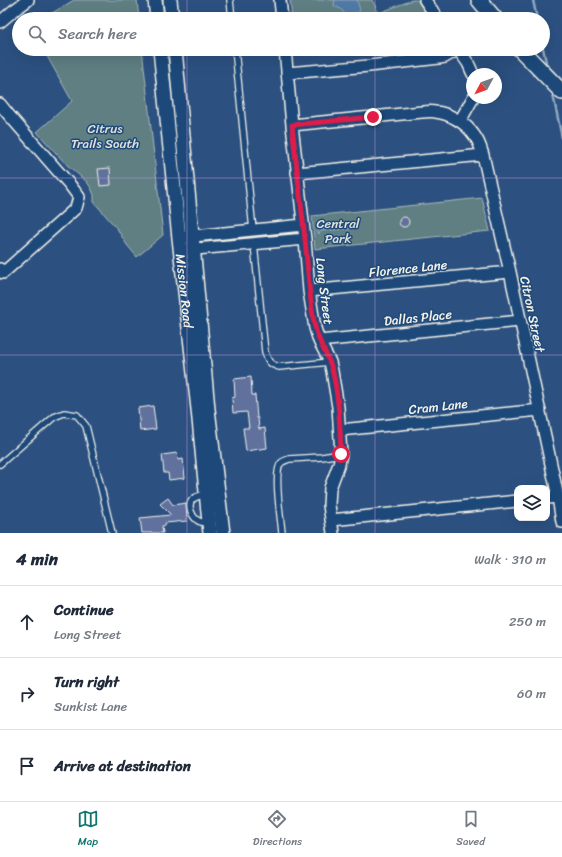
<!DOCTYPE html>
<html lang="en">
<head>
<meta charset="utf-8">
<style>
  body { margin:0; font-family:Sriracha,sans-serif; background:#f2f2f3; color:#1f2937 }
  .controls { position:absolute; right:12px; bottom:12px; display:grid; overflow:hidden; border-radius:8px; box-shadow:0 4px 16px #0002 }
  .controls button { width:36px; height:36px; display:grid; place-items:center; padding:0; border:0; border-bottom:1px solid #e0e1e3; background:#fff; color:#1f2937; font:20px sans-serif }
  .compass { position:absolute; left:466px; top:68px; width:36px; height:36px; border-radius:50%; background:#fff; box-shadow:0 4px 16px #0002; rotate:229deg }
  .stop { position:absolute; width:12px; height:12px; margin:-9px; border:3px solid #e11d48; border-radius:50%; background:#fff }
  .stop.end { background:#e11d48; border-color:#fff; box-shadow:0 1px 4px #0008 }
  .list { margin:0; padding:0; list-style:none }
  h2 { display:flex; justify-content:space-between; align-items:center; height:52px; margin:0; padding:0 16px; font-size:17px }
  h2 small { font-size:13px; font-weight:400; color:#747a83 }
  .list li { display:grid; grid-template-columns:26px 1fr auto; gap:12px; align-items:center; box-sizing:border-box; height:72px; padding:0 16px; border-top:1px solid #e0e1e3 }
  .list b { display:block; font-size:15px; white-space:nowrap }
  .list p { margin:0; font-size:13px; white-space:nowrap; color:#747a83 }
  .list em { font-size:13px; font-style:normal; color:#747a83 }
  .icon { flex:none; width:22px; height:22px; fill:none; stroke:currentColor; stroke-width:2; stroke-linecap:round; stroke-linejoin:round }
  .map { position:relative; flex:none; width:562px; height:533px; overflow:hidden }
  .search { position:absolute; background:#fff; box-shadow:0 4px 16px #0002; left:12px; right:12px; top:12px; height:44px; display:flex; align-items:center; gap:10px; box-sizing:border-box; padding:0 14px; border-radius:22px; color:#747a83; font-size:15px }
  .sheet { height:268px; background:#fff }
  nav { display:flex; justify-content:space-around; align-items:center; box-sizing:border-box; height:56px; border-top:1px solid #e0e1e3; background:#fff; font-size:11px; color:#747a83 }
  nav a { display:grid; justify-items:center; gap:2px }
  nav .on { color:#0f766e }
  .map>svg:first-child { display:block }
  .green { fill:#5f7f83; stroke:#aab8b6 }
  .water { fill:#517aa6; stroke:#92aac0 }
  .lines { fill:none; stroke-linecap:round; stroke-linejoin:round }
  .stream { stroke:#92aac0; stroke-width:2.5 }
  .building { fill:#61719e; stroke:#f4f1e8 }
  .service-casing { stroke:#f4f1e8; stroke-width:8 }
  .minor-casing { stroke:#f4f1e8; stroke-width:14 }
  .tertiary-casing { stroke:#f4f1e8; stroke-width:16 }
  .secondary-casing { stroke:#f4f1e8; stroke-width:18 }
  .service { stroke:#1f4a7a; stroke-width:5.5 }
  .minor { stroke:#1f4a7a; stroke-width:11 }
  .tertiary { stroke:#1f4a7a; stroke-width:13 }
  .secondary { stroke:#1f4a7a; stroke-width:15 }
  .route { stroke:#e11d48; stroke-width:5 }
  .grid { fill:none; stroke:#b88ed4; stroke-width:1; stroke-opacity:0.55 }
  .labels { text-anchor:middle; stroke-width:3; stroke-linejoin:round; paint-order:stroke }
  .park-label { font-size:13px; fill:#dee0d9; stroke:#1f4a7a }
  .street-label { font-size:13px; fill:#f4f1e8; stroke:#1f4a7a }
</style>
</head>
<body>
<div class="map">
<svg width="562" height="533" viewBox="0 0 562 533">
  <rect width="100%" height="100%" fill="#2c5181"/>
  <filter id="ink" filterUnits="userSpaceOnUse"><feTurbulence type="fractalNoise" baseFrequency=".025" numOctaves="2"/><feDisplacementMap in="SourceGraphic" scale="8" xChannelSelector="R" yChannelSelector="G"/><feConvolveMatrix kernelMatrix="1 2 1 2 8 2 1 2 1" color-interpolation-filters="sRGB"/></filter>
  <g filter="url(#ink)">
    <!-- green -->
    <path class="green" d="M74,0H137L139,19H42Z
      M290,0H372L379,13L412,0H417L430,19H292Z
      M43,49H142L163,235L137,257L127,245L118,230L94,202V195L91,188L87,182L66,164L37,132L72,101Z
      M482,198L490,231L315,249L312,216Z"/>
    <!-- water -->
    <path class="water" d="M335,0H357L360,10L356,16L354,17L351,18L347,17L341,9L334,6Z
      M348,226L350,228L349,230L346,229L321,231L319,234L318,233V227L321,230L346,227Z"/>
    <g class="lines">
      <!-- stream -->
      <path class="stream" d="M533,0L537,19
        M543,48L547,67
        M552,90L562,138"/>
    </g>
    <!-- building -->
    <path class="building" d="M110,168L111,185L100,186L98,169Z
      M399 222a5 5 0 1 1 10 0a5 5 0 1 1-10 0Z
      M251,377L252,395H255L257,418H258L259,429L265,428L267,448L246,451L243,428H249L247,412L233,413L232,398L235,397L234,379Z
      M153,406L156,429L140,431L138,408Z
      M177,453L178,460L183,459L185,478L169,480L168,473H164L162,455Z
      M168,498L173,505L186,503L187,521L165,523L166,525L162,526L163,533H142L140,518L171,515L160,504Z"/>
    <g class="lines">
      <!-- service casing -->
      <g class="service-casing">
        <path id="service" d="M230,0L232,19
          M235,49L253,230
          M254,244L265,352C268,361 269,364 279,367L330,362
          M0,464L54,417L64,413L77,415L86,426L112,533
          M206,494C201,496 195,496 192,500C187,506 192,516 197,520C201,523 205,523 210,523
          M282,533C281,520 273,471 281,463C283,461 287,460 289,459L322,457L341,454"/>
      </g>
      <!-- minor casing -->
      <g class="minor-casing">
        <path id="minor" d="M280,0L282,19
          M425,0L438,19
          M0,22L13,11L28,0
          M285,49L292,125L305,239L309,291L315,328L319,341L330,362L332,371L338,407L341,454L339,464L330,488L329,505L333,533
          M458,49L468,63L473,74
          M287,73L369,66L439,58L445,57L458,49
          M0,104L8,114L70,185L79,197L76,208L3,273L0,269
          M460,121L473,98
          M292,125L422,112C426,112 431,111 435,112C449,113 466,123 474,135C479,141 481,148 483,155L510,272L558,497L562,522
          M297,173L483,155
          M184,237L303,225
          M185,250L305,239
          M309,291L510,272
          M319,341L520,321
          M340,430L540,410
          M547,498L558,497
          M331,520L517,501"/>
      </g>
      <!-- tertiary casing -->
      <g class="tertiary-casing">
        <g id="tertiary">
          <path d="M155,0L157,19"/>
          <path d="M170,0L172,19"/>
          <path id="s1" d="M160,49L179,238L198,409L210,533"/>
          <path d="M175,49L208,409L223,533"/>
        </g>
      </g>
      <!-- secondary casing -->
      <g class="secondary-casing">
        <path id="secondary" d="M479,0L495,19
          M520,49L562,92"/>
      </g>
      <!-- service -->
      <use href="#service" class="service"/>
      <!-- minor -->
      <use href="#minor" class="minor"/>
      <!-- tertiary -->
      <use href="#tertiary" class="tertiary"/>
      <!-- secondary -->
      <use href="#secondary" class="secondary"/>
    </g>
  </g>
  <g class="lines" filter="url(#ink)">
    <!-- route -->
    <path class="route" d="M341,454C340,426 339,396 332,369C328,355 318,342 315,327C309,298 308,269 305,240C301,201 296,163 292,125L373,117"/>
  </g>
  <!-- grid -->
  <path class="grid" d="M187,0V19M375,0V19M187,49V533M375,49V533M0,178H562M0,355H562"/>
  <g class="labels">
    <!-- park labels -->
    <g class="park-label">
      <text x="105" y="133">Citrus<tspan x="105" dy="15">Trails South</tspan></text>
      <text x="338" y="228">Central<tspan x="338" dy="15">Park</tspan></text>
    </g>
    <!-- street labels -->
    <g class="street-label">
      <text transform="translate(408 268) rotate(-6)" y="5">Florence Lane</text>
      <text dy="5" stroke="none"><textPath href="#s1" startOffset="243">Mission Road</textPath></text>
      <text transform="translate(325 291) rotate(83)" y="5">Long Street</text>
      <text transform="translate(533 314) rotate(78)" y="5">Citron Street</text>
      <text transform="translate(418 317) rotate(-6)" y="5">Dallas Place</text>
      <text transform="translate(438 406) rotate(-6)" y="5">Cram Lane</text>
    </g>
  </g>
</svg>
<div class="controls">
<button><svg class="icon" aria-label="layers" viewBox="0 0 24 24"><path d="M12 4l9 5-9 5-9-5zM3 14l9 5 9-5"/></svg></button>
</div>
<svg class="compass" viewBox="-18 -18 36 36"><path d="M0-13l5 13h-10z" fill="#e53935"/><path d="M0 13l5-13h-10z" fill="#747a83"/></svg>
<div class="stop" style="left:341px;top:454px"></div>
<div class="stop end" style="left:373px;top:117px"></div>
<div class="search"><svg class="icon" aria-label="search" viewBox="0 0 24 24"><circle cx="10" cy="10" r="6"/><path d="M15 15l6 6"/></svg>Search here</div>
</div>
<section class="sheet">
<h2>4 min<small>Walk · 310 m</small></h2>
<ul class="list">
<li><svg class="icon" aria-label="ahead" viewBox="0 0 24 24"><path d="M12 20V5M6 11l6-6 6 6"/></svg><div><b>Continue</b><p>Long Street</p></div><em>250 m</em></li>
<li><svg class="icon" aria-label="right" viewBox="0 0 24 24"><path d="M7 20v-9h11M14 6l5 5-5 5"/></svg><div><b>Turn right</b><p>Sunkist Lane</p></div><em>60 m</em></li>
<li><svg class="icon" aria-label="arrive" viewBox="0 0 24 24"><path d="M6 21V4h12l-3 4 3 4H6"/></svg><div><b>Arrive at destination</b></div></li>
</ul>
</section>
<nav>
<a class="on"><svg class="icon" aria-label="map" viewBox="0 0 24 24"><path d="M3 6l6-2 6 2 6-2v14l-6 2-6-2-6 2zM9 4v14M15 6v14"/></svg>Map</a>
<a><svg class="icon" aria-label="directions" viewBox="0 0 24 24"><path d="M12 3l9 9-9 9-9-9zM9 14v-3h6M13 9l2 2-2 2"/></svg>Directions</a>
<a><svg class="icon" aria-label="saved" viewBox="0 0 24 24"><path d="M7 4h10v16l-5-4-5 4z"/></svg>Saved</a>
</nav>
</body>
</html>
